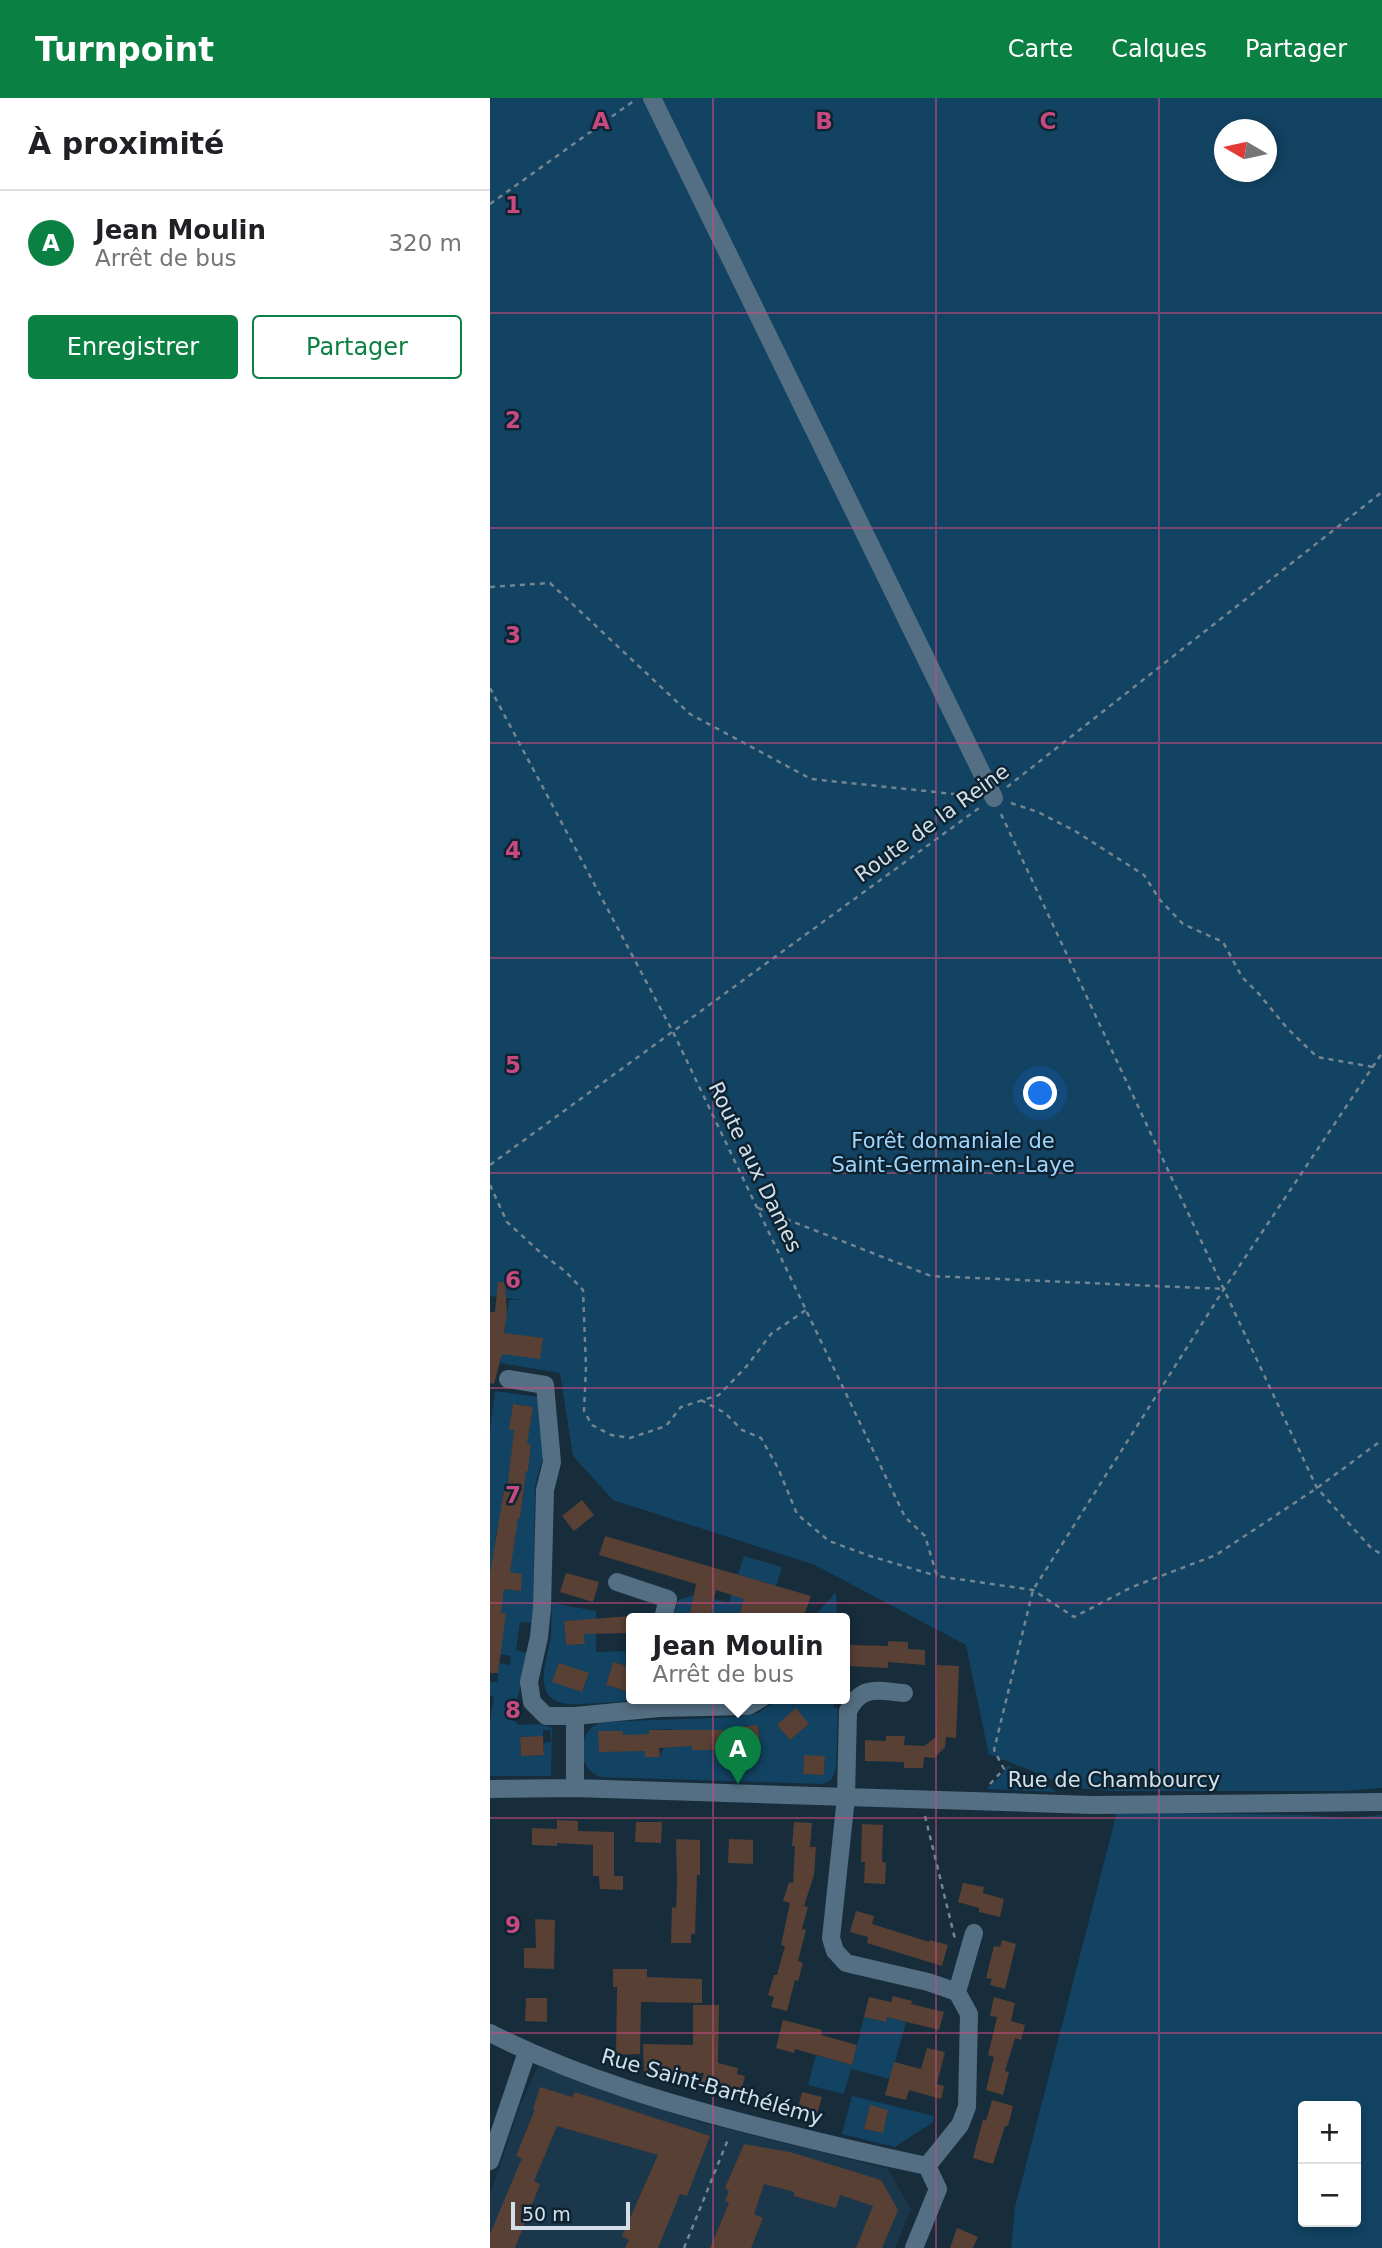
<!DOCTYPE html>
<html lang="fr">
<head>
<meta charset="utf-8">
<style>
  body { margin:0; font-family:"DejaVu Sans",sans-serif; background:#f6f6f6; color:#202124 }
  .controls { position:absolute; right:21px; bottom:21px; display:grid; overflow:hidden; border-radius:7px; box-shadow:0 4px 10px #0003 }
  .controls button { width:63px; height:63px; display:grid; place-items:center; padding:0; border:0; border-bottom:2px solid #e0e0e0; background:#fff; color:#202124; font:35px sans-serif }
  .compass { position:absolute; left:724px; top:21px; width:63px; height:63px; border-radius:50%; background:#fff; box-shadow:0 4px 10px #0003; rotate:279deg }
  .scale { position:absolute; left:21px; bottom:18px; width:119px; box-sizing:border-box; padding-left:7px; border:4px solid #d3e0ea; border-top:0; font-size:19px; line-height:24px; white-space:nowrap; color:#d3e0ea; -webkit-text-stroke:5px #0e2332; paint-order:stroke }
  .you { position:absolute; left:551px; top:996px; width:24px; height:24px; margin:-18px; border:5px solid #fff; border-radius:50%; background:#1a73e8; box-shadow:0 0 0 10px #1a73e833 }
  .badge { display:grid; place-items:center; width:46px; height:46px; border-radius:50%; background:#0b8043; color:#fff; font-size:23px; font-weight:700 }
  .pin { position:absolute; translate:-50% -58px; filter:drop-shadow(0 2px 4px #0008) }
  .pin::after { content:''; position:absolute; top:37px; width:24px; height:21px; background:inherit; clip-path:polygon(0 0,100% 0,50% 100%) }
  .popup { position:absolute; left:136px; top:1515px; width:224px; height:91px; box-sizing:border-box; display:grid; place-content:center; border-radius:7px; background:#fff; filter:drop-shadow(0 2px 5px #0005); font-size:23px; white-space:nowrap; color:#757577 }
  .popup b { font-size:26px; color:#202124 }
  .popup::after { content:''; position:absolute; left:50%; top:100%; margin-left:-14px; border:14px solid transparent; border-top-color:#fff }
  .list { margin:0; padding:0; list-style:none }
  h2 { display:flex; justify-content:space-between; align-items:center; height:91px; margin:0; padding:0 28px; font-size:30px }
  h2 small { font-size:23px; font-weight:400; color:#757577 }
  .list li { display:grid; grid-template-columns:46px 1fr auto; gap:21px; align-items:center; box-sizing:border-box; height:105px; padding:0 28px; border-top:2px solid #e0e0e0 }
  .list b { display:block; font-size:26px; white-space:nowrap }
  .list p { margin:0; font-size:23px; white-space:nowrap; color:#757577 }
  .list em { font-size:23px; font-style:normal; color:#757577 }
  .actions { display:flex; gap:14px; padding:21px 28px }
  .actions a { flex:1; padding:16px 0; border:2px solid #0b8043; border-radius:7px; text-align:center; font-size:24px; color:#0b8043 }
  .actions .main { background:#0b8043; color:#fff }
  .map { position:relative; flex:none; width:892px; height:2150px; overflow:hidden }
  header { display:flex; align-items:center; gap:42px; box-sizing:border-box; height:98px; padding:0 35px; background:#0b8043; color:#fff }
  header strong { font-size:33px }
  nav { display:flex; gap:38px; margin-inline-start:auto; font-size:24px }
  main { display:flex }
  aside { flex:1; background:#fff }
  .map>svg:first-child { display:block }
  .built { fill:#1b374b }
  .green { fill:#124362; fill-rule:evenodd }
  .building { fill:#584034 }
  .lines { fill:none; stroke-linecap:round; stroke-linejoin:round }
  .path { stroke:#738591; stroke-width:2.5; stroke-dasharray:5 5; stroke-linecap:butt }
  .minor { stroke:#546f83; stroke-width:18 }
  .grid { fill:none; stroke:#c64a7f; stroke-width:2; stroke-opacity:0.55 }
  .labels { text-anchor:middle; stroke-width:5; stroke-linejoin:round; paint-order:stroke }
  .street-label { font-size:21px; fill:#d3e0ea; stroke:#0e2332 }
  .park-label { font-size:21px; fill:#a0d5fc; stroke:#0e2332 }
  .grid-label { font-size:23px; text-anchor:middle; font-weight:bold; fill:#c64a7f; stroke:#0e2332; stroke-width:5; stroke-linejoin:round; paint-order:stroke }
</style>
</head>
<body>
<header>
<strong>Turnpoint</strong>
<nav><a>Carte</a><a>Calques</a><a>Partager</a></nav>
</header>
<main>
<aside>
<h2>À proximité<small></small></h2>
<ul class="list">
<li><span class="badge">A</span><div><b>Jean Moulin</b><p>Arrêt de bus</p></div><em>320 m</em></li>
</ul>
<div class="actions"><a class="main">Enregistrer</a><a>Partager</a></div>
</aside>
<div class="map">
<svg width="892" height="2150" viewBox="0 0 892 2150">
  <rect width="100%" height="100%" fill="#172d3c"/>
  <!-- built -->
  <path class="built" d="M48,1968L206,2023L398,2071L421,2111L405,2150H0V2097L30,2008Z"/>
  <!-- green -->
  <path class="green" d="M0,0H892V1690L856,1693H621L576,1689L550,1676L501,1657L499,1658L476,1547L325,1467L123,1402L83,1358L70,1275L10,1265L19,1202H32L0,1198ZM734,32H776V74H734Z
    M5,1293L48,1299L53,1359L45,1387L43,1525L30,1524L26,1552L38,1555L23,1621L29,1627L50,1626L62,1630L61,1678H0V1623L4,1599L0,1598V1584H7L9,1565L20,1567L21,1558L0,1555L15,1515L0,1514L13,1501L14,1491L30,1493L32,1476L0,1472V1334ZM23,1306L43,1309L39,1334L20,1332ZM23,1345L41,1347L38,1373L20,1370ZM14,1392L33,1395L29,1420L11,1417ZM7,1431L26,1433L21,1462L3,1459ZM53,1632H60L61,1644L54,1645V1657L31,1658L30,1639L53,1638Z
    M254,1458L292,1469L279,1510L248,1520H220L202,1507L199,1520H183L188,1502L207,1496L239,1505ZM254,1480L279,1485L275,1504Z
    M346,1494L347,1520H323Z
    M62,1505L106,1513V1554L141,1553V1569L123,1564L116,1587L135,1593L141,1574L142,1600L133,1604C116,1604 96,1607 78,1606C39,1602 58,1561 61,1538C62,1527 61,1516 62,1505ZM93,1522L95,1546L76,1547L74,1523ZM99,1576L92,1594L63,1583Z
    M290,1600H316L317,1605L336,1606V1600H346L343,1609L348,1610L346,1671L341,1682L332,1686L110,1679C85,1670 87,1633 111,1624L249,1619L268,1615ZM306,1611L319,1626L300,1642L287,1627ZM268,1627L270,1647L242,1650L240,1630ZM183,1631L184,1649L174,1650L169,1659H156L155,1651L153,1650L152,1636H159V1632ZM109,1633H133L134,1653ZM201,1633L224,1652H202ZM314,1658H335L334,1677L313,1676Z
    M518,1667C533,1676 553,1683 566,1694L496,1691L510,1679Z
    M627,1714L810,1717L858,1720L892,1717V2150H521L525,2109ZM813,2008H866V2124H813Z
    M374,1919L395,1924L397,1919L416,1924L400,1981L361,1971L354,1996L318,1987L326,1957L362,1967Z
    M362,1998L444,2018L443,2024L405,2049L352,2036ZM380,2008L398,2013L392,2035L374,2031Z"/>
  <!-- building -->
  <path class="building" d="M8,1184H15L17,1217L14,1235L53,1240L50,1261L12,1256L4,1286L0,1285V1214H5Z
    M23,1306L43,1309L37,1346L41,1347L38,1373H36L30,1420H28L20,1474L32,1476L31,1493L14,1491L11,1515H16L8,1575H0V1476L14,1392L17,1393L24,1332H19Z
    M92,1402L104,1417L84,1433L72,1418Z
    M115,1438L321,1498L313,1520H248L254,1501L226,1492L220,1520H199L206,1486L109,1457Z
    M76,1475L109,1484L103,1504L70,1494Z
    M141,1518V1535L94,1536L95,1546L76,1547L74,1523Z
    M398,1543L418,1544V1551L435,1552V1567L398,1564V1570L359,1568L360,1547L398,1548Z
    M123,1564L141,1569L136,1593L116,1587Z
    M69,1565L99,1575L92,1594L62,1584Z
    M447,1567L469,1568L466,1640L456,1639L455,1649L444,1660L434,1659L433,1670H414V1664L375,1663V1642L396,1643V1638H415L414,1647L434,1648L446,1639Z
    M306,1610L319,1626L300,1642L287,1627Z
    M268,1627L270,1647L225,1652H202V1648L169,1650L170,1659H155V1653L109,1654L108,1633H133V1637L159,1636V1632H240V1630Z
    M53,1638L54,1657L31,1658L30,1639Z
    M314,1657L335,1658L334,1677L313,1676Z
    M67,1722L88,1723V1733L124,1734V1778H133V1792L110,1791L109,1778H103V1747L67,1745V1748L42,1747V1730L67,1731Z
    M146,1724H172L171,1745L145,1744Z
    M304,1724L322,1725L320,1749H326L324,1777L314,1808L318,1809L312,1831L316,1832L308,1863L313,1865L308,1883L305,1882L297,1913L281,1909L284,1899L278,1897L284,1877H287L295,1848L291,1847L300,1805L293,1803L299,1784L303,1785L305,1748H302Z
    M372,1726L393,1727L392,1764L396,1765L395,1786L374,1785L375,1764H371Z
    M186,1741L210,1742V1777H207L205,1836H201V1845H181L182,1809L186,1810L187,1785Z
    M239,1741L263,1742V1766L238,1765Z
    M473,1785L494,1789L493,1795L514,1801L510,1819L489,1814V1810L468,1804Z
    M366,1813L384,1818L382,1826L439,1844L440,1842L458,1847L452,1868L377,1845L378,1839L360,1834Z
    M45,1821L65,1822L64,1871L34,1870V1850H46Z
    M512,1842L526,1846L515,1891L500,1887L502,1881L496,1880L504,1848L510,1849Z
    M123,1871H157V1879L212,1881V1905L151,1904L150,1956L126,1957L127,1889H123Z
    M403,1898L422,1903L421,1906L454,1914L449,1932L397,1919L396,1924L374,1919L379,1899L401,1904Z
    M504,1899L525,1905L521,1923L535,1927L531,1942L525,1940L515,1973L519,1974L513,1997L496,1992L504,1959L498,1957L507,1919L500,1918Z
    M36,1900H57V1924L35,1923Z
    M203,1907H229L228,1965L248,1970L247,1976L255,1978L250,1998L210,1988L214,1975L161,1976V1974H154L153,1946L203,1947Z
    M293,1922L332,1932L331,1937L367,1947L362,1967L305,1951L304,1955L286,1950Z
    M437,1950L455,1954L447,1986L454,1988L451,2001L419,1992L416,2002L395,1997L404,1964L431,1971Z
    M50,1989L82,1999L85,1994L220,2038L197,2098L190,2096L168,2150H135L139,2142L132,2138L168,2057L67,2028L44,2083L50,2086L25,2150H0V2136L32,2060L26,2058L45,2011H43Z
    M312,1994L332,1999L326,2019L307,2014Z
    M502,2002L523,2008L518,2028H515L503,2066L483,2060L493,2021L496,2023Z
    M380,2007L398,2012L393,2035L374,2031Z
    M254,2046L300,2054L391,2082L408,2112L392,2150H366L383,2108L350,2097L346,2110L304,2098V2094L274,2086L264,2116L273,2120L261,2150H220L239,2105L235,2103L239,2093L235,2090Z
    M467,2130L488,2139L483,2150H460Z"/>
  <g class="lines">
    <!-- path -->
    <path class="path" d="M0,106L145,2
      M0,489L60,485L200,616L321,681L483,698
      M0,590L183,934L415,1419L435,1438L447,1478L543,1492L584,1519L642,1489L726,1457L827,1390L892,1342
      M517,689L892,394
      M521,705L548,714L585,733L654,777L670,802L693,826L733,844L752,879L769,896L797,930L827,959L883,969
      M511,716L827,1390L882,1451L892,1456
      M0,1067L489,710
      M0,1087L17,1124L52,1156L76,1174L93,1192L96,1269L94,1313L102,1327L121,1337L140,1340L176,1328L191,1309L229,1297L256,1269L281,1236L316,1212
      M268,1110L441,1178L734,1191
      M211,1302L235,1315L252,1332L271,1340L288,1370L307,1416L339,1443L380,1458L447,1478
      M500,1686L514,1671L504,1652L543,1492L734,1191L892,955
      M435,1718L465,1841
      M194,2150L239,2039"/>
    <!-- minor -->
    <path class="minor" d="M162,0L504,700
      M18,1281L55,1287L62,1364L55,1392L52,1510L49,1539L39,1584L42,1604L56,1618H85V1690
      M127,1484L178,1501L173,1520
      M414,1595C388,1593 372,1586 358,1613L356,1699L341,1840L345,1853L356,1865L438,1884L467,1894L479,1916L477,2009L470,2027L437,2068
      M85,1618L169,1610L258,1608L272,1600
      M0,1691L85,1690L603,1707L892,1704
      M467,1894L484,1835
      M0,1935C89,1980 185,2008 282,2032C333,2045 385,2057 437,2068
      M0,2063L37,1954
      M424,2150L448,2091L437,2068"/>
  </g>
  <!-- grid -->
  <path class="grid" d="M223,0V2150M446,0V2150M669,0V2150M0,215H892M0,430H892M0,645H892M0,860H892M0,1075H892M0,1290H892M0,1505H892M0,1720H892M0,1935H892"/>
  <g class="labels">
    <!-- street labels -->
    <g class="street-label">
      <text transform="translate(442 725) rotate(-36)" y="7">Route de la Reine</text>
      <text transform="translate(265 1069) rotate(64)" y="7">Route aux Dames</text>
      <text x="624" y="1689">Rue de Chambourcy</text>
      <text transform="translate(222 1989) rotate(16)" y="7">Rue Saint-Barthélémy</text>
    </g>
    <!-- park labels -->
    <g class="park-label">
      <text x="463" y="1050">Forêt domaniale de<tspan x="463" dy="24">Saint-Germain-en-Laye</tspan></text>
    </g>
  </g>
  <g class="grid-label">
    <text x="111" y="31">A</text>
    <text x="334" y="31">B</text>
    <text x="558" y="31">C</text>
    <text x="23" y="115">1</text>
    <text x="23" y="330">2</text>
    <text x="23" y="545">3</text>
    <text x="23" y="760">4</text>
    <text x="23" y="975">5</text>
    <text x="23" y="1190">6</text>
    <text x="23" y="1405">7</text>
    <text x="23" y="1620">8</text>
    <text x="23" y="1835">9</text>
  </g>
</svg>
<div class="controls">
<button>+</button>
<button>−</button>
</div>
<svg class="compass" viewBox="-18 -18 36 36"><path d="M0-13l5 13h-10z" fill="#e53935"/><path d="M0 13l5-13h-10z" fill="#757577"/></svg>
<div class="scale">50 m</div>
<div class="you"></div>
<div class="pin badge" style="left:248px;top:1686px">A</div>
<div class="popup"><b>Jean Moulin</b>Arrêt de bus</div>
</div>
</main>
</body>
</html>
